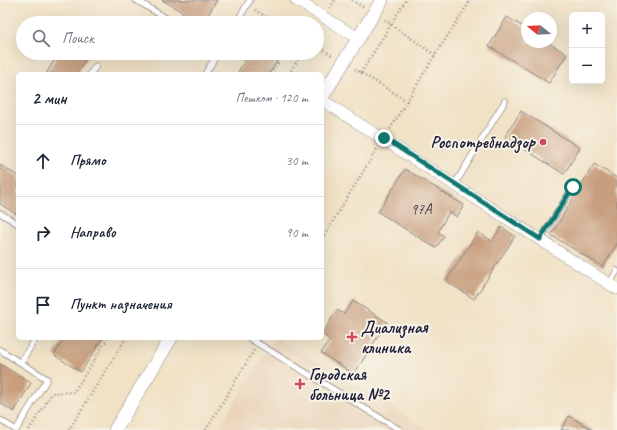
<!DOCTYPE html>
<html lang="ru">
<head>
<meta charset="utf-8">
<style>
  body { margin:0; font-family:Caveat,sans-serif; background:#f6f6f7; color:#1f2937 }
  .controls { position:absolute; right:12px; top:12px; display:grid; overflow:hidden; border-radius:6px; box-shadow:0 4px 16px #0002 }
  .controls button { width:36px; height:36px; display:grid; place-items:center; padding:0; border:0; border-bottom:1px solid #e0e1e3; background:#fff; color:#1f2937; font:20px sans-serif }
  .compass { position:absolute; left:521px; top:12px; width:36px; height:36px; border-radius:50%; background:#fff; box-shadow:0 4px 16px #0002; rotate:288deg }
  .stop { position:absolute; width:12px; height:12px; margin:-9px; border:3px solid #0f766e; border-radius:50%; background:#fff }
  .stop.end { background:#0f766e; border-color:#fff; box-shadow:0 1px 4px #0008 }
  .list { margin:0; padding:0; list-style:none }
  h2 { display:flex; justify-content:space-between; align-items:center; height:52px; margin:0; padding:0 16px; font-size:17px }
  h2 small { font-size:13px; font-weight:400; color:#747a83 }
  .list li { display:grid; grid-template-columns:26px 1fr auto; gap:12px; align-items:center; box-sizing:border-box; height:72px; padding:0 16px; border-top:1px solid #e0e1e3 }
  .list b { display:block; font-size:15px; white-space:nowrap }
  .list em { font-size:13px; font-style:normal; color:#747a83 }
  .icon { flex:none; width:22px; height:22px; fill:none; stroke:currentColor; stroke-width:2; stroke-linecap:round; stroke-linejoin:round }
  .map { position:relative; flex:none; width:617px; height:430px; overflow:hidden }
  .search { position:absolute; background:#fff; box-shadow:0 4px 16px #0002; left:16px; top:16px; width:308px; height:44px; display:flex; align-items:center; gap:10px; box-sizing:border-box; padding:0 14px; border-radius:22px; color:#747a83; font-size:15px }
  .panel { position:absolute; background:#fff; box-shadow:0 4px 16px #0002; left:16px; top:72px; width:308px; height:268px; border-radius:6px }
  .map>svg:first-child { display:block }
  .built { fill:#ead3b8 }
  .building { fill:#c89f7e }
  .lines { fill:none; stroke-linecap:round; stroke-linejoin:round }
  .service-casing { stroke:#8a8280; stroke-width:7 }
  .minor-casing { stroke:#8a8280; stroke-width:12 }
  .tertiary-casing { stroke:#8a8280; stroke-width:14 }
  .path { stroke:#8a8280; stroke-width:2.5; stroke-dasharray:1 3; stroke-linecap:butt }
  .service { stroke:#fff; stroke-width:5.5 }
  .minor { stroke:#fff; stroke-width:11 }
  .tertiary { stroke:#fff; stroke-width:13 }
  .route { stroke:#0f766e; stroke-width:5 }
  .poi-dot { fill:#d1495b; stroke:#f7f3e8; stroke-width:1.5 }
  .labels { text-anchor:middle; stroke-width:4; stroke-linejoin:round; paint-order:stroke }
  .number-label { font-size:15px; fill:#4c414c }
  .poi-label { font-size:17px; font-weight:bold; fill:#22223b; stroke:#f7f3e8; text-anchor:start }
</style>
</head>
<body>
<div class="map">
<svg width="617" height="430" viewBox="0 0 617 430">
  <rect width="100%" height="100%" fill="#f7f3e8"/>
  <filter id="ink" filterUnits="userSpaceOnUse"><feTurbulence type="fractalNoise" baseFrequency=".025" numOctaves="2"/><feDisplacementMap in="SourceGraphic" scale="8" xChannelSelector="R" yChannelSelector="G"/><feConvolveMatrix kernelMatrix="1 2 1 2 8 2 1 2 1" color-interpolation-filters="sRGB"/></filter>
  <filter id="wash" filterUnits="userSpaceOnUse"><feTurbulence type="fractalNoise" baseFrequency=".012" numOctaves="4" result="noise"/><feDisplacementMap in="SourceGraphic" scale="16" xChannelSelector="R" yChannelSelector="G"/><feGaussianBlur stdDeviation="0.9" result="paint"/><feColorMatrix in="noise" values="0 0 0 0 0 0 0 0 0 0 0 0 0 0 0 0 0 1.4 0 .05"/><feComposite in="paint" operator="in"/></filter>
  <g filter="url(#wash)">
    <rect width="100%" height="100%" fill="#f1e2c6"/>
    <!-- built -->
    <path class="built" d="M274,338H277L429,430H218Z"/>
    <g id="blocks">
      <!-- building -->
      <path class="building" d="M162,0H217L203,23H201Z
        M507,17L527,29V42H547L567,54L549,83L489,46Z
        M59,53H90L77,74H46Z
        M249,53H282L269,74H237Z
        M521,111L580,148L564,174L505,137Z
        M594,164L617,178V244L603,267L551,235Z
        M0,165L18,176V215L0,204Z
        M405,169L464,205L457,217L449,212L438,232L444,236L436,248L378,212Z
        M501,227L515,236L474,299L446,281L478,232L492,241Z
        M353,301L387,322L354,374L321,353L330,340L322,334L337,310L344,314Z
        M64,338H103L81,372L54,355Z
        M0,364L31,383L14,412L0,403Z
        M569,416L593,430H561Z"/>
    </g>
  </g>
  <g filter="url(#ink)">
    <use href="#blocks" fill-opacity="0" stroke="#8a8280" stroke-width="1"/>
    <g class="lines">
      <!-- service casing -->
      <g class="service-casing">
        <path id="service" d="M136,0L174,23
          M236,23L250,0
          M90,74L96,66
          M205,74L218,53
          M455,184L505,101
          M0,213L18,224
          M541,239L573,187
          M609,284L617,271
          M249,338L400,430
          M0,350L47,379L16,430
          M21,362L36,338
          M0,420L16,430"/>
      </g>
      <!-- minor casing -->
      <g class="minor-casing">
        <path id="minor" d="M296,0L358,38
          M322,100L617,289"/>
      </g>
      <!-- tertiary casing -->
      <g class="tertiary-casing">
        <path id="tertiary" d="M322,97L382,0
          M115,430L171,338"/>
      </g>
      <!-- path -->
      <path class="path" d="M352,0L363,7
        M330,8L335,0
        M255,10L277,23
        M385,20L435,55
        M317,46L333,56
        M355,69L407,101
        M361,73L406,0
        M271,74L284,53
        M289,74L302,53
        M390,129L435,55L471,0
        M322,239L377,149
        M29,430L52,393L74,392L108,338
        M69,430L126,338
        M206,430L254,350"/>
      <!-- service -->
      <use href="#service" class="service"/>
      <!-- minor -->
      <use href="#minor" class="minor"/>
      <!-- tertiary -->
      <use href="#tertiary" class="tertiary"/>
    </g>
  </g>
  <g class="lines" filter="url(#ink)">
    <!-- route -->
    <path class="route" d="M384,138L540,239L573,187"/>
  </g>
  <!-- markers -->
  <g class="poi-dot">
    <circle cx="543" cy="142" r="4"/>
    <path d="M350 331h4v4h4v4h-4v4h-4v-4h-4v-4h4z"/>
    <path d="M298 378h4v4h4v4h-4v4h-4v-4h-4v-4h4z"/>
  </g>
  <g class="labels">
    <!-- number labels -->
    <g class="number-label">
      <text x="421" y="214">97А</text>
    </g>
    <!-- poi labels -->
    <g class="poi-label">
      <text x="535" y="148" text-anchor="end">Роспотребнадзор</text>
      <text x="361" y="333">Диализная<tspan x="361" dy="20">клиника</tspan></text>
      <text x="309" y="380">Городская<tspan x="309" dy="20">больница №2</tspan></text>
    </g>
  </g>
</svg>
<div class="controls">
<button>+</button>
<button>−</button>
</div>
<svg class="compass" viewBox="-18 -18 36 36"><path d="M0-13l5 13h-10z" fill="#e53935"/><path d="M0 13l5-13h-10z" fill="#747a83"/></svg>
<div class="stop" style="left:573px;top:187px"></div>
<div class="stop end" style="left:384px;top:138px"></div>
<div class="search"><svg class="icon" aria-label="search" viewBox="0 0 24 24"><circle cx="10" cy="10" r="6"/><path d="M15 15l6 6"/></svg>Поиск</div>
<section class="panel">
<h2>2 мин<small>Пешком · 120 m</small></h2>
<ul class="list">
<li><svg class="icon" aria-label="ahead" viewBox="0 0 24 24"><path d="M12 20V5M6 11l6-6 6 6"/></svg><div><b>Прямо</b></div><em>30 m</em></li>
<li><svg class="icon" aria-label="right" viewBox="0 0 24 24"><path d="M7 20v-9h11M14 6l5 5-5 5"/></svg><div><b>Направо</b></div><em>90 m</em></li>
<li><svg class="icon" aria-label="arrive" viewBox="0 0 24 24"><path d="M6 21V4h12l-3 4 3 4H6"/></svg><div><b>Пункт назначения</b></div></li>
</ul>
</section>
</div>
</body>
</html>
